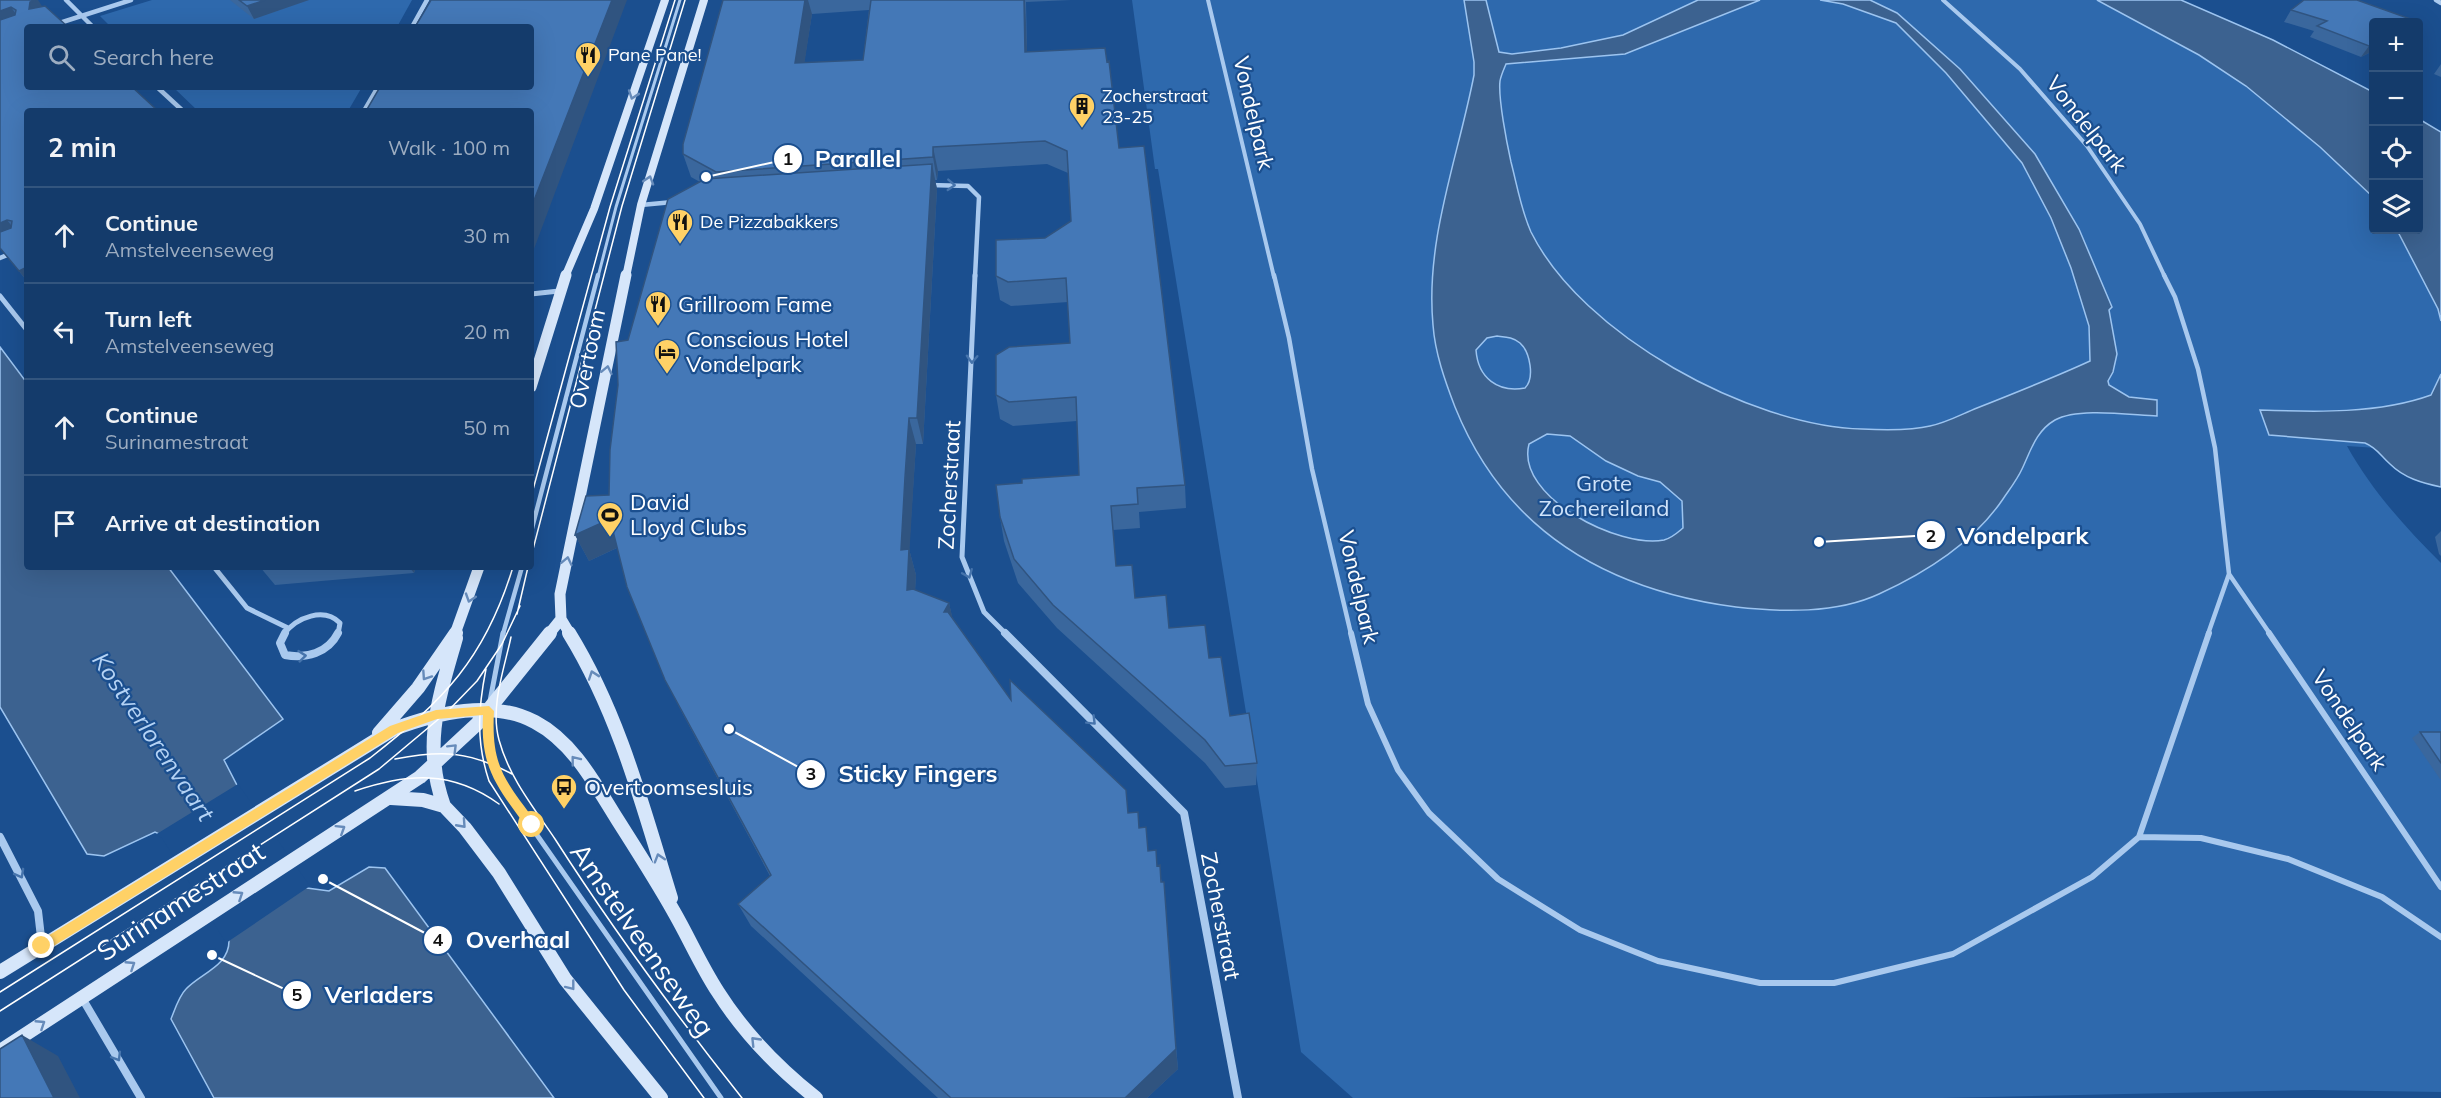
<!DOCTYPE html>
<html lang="en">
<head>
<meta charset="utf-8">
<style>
  body { margin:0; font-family:Mulish,sans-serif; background:#1d4271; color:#f1f3f6 }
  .controls { position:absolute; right:18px; top:18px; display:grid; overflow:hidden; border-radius:6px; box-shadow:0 6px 24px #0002 }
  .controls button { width:54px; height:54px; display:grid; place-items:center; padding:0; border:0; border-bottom:2px solid #33557e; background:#143b6b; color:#f1f3f6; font:30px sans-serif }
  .stop { position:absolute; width:18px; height:18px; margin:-14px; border:4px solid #ffd166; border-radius:50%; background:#fff }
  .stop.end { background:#ffd166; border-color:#fff; box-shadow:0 2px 6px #0008 }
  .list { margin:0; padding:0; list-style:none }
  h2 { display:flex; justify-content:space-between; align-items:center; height:78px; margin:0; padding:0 24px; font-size:26px }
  h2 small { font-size:20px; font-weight:400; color:#9dadc1 }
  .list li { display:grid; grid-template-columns:39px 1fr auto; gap:18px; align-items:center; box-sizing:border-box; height:96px; padding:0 24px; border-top:2px solid #33557e }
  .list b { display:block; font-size:22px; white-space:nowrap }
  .list p { margin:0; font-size:20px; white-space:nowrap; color:#9dadc1 }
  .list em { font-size:20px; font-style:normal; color:#9dadc1 }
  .icon { flex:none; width:33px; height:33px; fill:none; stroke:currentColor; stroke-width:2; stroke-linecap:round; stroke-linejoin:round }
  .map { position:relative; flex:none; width:2441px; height:1098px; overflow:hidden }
  .search { position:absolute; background:#143b6b; box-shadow:0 6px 24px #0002; left:24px; top:24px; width:510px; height:66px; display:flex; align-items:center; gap:15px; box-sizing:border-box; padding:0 21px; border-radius:6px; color:#9dadc1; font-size:22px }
  .panel { position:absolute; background:#143b6b; box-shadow:0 6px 24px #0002; left:24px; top:108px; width:510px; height:462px; border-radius:6px }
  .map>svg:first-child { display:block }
  .green { fill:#2e69ad }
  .water { fill:#3c6290; stroke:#9cc4f0; stroke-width:1.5; fill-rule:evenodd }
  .pier { fill:#1b4f8f }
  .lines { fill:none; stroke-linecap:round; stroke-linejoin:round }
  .service-far2 { stroke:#a9c9ee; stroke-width:3 }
  .service-far1 { stroke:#a9c9ee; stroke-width:4.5 }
  .service { stroke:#a9c9ee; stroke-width:5 }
  .pedestrian-far2 { stroke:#a9c9ee; stroke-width:4 }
  .pedestrian-far1 { stroke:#a9c9ee; stroke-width:4.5 }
  .pedestrian { stroke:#a9c9ee; stroke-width:6 }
  .minor-far2 { stroke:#a9c9ee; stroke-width:4.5 }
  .minor-far1 { stroke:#a9c9ee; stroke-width:5 }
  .minor { stroke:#a9c9ee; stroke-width:8 }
  .secondary-far2 { stroke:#d6e6fa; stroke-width:8 }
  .secondary-far1 { stroke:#d6e6fa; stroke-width:11 }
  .secondary { stroke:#d6e6fa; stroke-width:14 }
  .tram { stroke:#fff; stroke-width:1.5 }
  .wall { fill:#3a679d; fill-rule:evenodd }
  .shaded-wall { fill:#305480 }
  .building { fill:#4478b7; stroke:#305480; stroke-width:1.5 }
  .oneway { stroke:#668bba }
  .oneway2 { stroke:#4674ac }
  .route { fill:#ffd166 }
  .labels { text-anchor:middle; stroke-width:4.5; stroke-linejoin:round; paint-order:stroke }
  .far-poi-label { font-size:18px; fill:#fff; stroke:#1b4f8f; text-anchor:start }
  .street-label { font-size:22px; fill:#fff; stroke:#1b4f8f }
  .poi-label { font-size:22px; fill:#fff; stroke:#1b4f8f; text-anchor:start }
  .park-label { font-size:22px; fill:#cfe3fa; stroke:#1b4f8f }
  .water-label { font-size:24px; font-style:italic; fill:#b5d3f5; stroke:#1b4f8f }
  .near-street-label { font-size:27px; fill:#fff; stroke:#1b4f8f }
  .leader { fill:none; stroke:#fff; stroke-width:2 }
  .callout-dot { fill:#fff; stroke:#1b4f8f; stroke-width:2 }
  .mark-label { font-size:18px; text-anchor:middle; font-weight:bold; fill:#111 }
  .callout-label { font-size:24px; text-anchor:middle; font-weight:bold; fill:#fff; stroke:#1b4f8f; stroke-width:4.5; stroke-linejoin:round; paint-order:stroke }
</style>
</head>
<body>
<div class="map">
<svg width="2441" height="1098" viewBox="0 0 2441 1098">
  <rect width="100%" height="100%" fill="#1b4f8f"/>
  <!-- green -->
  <path class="green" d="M152,0H412L397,27H111L100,16Z
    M1132,0H2181L2273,40L2373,92L2374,230H2418L2419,119L2441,132V487C2415,482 2391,472 2377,448L2347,446C2372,491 2405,527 2441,563V1092L2312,1090L1943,1098H1353L1301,1052L1158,169H1155Z
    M173,87H362L348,111H198Z"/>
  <!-- water -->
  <path class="water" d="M1464,0H1486L1499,52L1512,54L1561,48L1623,35L1698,0H1760L1625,54L1506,64C1504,69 1501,75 1500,81C1498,98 1507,144 1511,162C1517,185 1521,210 1531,232C1582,335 1750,426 1862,429C1883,430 1910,431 1930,426C1946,423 1962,414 1977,408C2015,393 2053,378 2090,361L2089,326L2071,268L2051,218L2022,163L1946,73L1896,23L1843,4L1820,0H1870L1897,13L1960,69L2035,154L2079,229L2112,307L2109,310L2117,354L2113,372L2108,381L2109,385L2129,397L2157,400V416C2131,415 2078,407 2055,420C2036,431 2031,450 2022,469C2017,480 2009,490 2003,499C1974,542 1925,573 1879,594C1836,614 1781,612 1736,607C1607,590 1505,531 1455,407C1445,381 1435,353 1433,325C1425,240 1458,158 1474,75V62ZM1497,336C1505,337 1513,337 1520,343C1530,352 1535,378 1525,388C1498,393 1478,378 1476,350L1487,338ZM1547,434L1570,436L1606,461L1638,476L1660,482L1682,501L1683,528C1677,533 1672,538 1664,540C1620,549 1515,497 1529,444Z
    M2097,0H2181L2273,40L2373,92V197L2320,147L2246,86L2199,55Z
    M2419,119L2441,132V321L2438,309L2397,230H2418Z
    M0,347L27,383V567H168L283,719L224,760L239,789L307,888L329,891L369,867L385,868L554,1098H214L171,1019C175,1009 179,996 186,989C201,973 229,966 229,941L164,836L155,832L104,856L87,854L0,707Z
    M2441,374V487C2422,483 2404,478 2390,464C2380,455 2377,448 2365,443L2269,435L2260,410C2315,412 2379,414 2431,395Z"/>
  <!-- pier -->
  <path class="pier" d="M238,784L310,886L226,943L162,838L155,835Z"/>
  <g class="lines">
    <!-- service-far2 -->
    <path class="service-far2" d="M598,277L616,207L680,0"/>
    <!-- service-far1 -->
    <path class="service-far1" d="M531,532L598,275
      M503,634L522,567"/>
    <!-- service -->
    <path class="service" d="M490,701L503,633
      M489,716L490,753L504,788L721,1098"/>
    <!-- pedestrian-far2 -->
    <path class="pedestrian-far2" d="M1208,0L1274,277
      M1943,0L2020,69L2087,146L2140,224L2165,277"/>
    <!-- pedestrian-far1 -->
    <path class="pedestrian-far1" d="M1274,275L1289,338L1312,469L1351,634
      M2164,275L2175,297L2198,369L2215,448L2229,574L2208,634
      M2229,574L2270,634"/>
    <!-- pedestrian -->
    <path class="pedestrian" d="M1351,633L1368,704L1398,770L1429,813L1498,879L1580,930L1658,961L1760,983H1834L1953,954L2092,877L2139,837L2209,633
      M2269,633L2441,887
      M2139,837L2201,838L2288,859L2382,897L2441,937"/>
    <!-- minor-far2 -->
    <path class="minor-far2" d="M66,0L93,27
      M2436,0L2441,3
      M47,27L131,0
      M412,27L427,0
      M157,87L183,111
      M364,111L378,87
      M929,185L968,186L979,197L975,277
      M641,205L673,202
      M0,258L27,247"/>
    <!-- minor-far1 -->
    <path class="minor-far1" d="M975,275L962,557L984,612L1006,634
      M531,294L559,291
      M0,296L27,330
      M214,567L247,608L288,628
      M284,634C297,617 324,607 340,623L338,634"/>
    <!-- minor -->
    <path class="minor" d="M285,633L280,643L285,655C306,659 328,653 338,633
      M1005,633L1184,813L1238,1098
      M0,837L38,911L42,946
      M82,998L141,1098"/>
    <!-- secondary-far2 -->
    <path class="secondary-far2" d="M565,277L594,209L665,0
      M626,277L641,205L704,0"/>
    <!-- secondary-far1 -->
    <path class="secondary-far1" d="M531,387L566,275
      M561,619L570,634
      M455,634L479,567
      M549,634L561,619L560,594L626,275"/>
    <!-- secondary -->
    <path class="secondary" d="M569,633C619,714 643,807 671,898
      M379,733L418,688L456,633
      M391,798L423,800L444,806L465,828L499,873L565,979L661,1098
      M444,806C422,745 439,698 456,638
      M0,972L394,729C437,713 492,699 535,722C573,742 595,784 617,819C636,849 656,880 674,912C689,938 701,966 718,992C744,1033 778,1068 816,1098
      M0,1051L420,777L477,724L550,633"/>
    <!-- tram -->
    <path class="tram" d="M531,497L610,207L675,0
      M531,557L622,206L685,0
      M517,614L528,567
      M511,637C504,670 490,707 499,740C509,777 534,808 555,839C612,928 676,1015 742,1098
      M486,669C478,709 476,742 489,781L624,990L704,1098
      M395,759C442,750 469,751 512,774
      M355,791C408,773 452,770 499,804
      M0,992L370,758C444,700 485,659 513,567
      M0,1011L379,769L447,712L477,681L502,644L520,606"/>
  </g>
  <!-- wall -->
  <path class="wall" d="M0,0H38L27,111V281L0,248Z
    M230,0H309L254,19Z
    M723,0H1071L1026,2L1027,52L1107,62L1119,148L1185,485L1186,508L1139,512L1140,528L1113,530L1116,566L1135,598L1169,628L1209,658L1230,716L1257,763L1256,785L1225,788L1205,763L1057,628L1018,583L1004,541L1000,517L1022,483L1079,475L1077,421L1013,426L1000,419L996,395L1070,343L1068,302L1011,306L1000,300L996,276L1045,238L1071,221L1068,173L1047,164L938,171L937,180H935L937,189L923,444H916L909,549L916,575L915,590L949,603L952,617L1011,700L1128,813L1139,828L1148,851L1157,866L1162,882L1178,1069L1147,1098H938L751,926L738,904L770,876L678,705L617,548L589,561L575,535L609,495L628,340L700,182L691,177L683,154ZM869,10L863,60L804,63L812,14Z
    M2291,10L2416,21L2415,22H2373V51L2361,57L2310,37L2314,31L2284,22Z
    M2441,64V77L2434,74Z
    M2441,531V556L2439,554L2435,537Z
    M260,567H416L414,573L275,585Z
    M2420,732H2441V779H2440L2412,738Z"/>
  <!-- shaded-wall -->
  <path class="shaded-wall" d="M36,0H38L52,21L29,9L30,2Z
    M265,0H309L254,19L247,6Z
    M612,0H627L531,257V208Z
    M805,0H808L812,14L801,86L795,63Z
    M1024,0H1025L1028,75L1025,52Z
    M11,7L26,29L0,37V11Z
    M2373,43V51L2361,57L2369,46Z
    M933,147L938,171L937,180L933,157Z
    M932,164L937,189L923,444L917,418Z
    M7,220L25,243L0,248V223Z
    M27,267V281L19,271Z
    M909,418L916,444L909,559V549L916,575L914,616L907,590L901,550Z
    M610,519L623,545L589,561L575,535Z
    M409,567H416L414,573Z
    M949,603L955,629L944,612Z
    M22,1035L58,1056L80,1098H54Z
    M1176,1049L1178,1069L1147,1098H1125Z"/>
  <!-- building -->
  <path class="building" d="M0,0H36L30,2L29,9L45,6L68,27H27V87H132L158,111H27V267L19,271L0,248V232L11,228L12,221L7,220L0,223V20L15,15L16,10L11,7L0,11Z
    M239,0H265L247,6Z
    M431,0H612L531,208V111H366L380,87H531V27H415Z
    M723,0H805L795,63L863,60L871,0H1024L1025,52L1105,48L1107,62L1109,61L1119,148L1144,146L1185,485L1137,488L1138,504L1111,506L1116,566L1132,565L1135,598L1166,595L1169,628L1205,625L1209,658L1221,657L1230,716L1249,713L1257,763L1225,766L1205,740L1053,605L1014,559L1000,517L996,485L1022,483V479L1079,475L1076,397L1009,402L996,395V355L1009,347L1070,343L1066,278L1008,282L996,276V240L1045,238L1071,221L1067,151L1045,141L933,147V157L716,172L683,154V144Z
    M2304,0H2357L2416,21L2413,22H2373V43L2369,46L2317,26L2327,21L2291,10Z
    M932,164L917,418H909L905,477L901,550L909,549L907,590L913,589L949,603L944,612H948L1011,700L1010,680L1126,790L1128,813L1138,812L1139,828L1146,827L1148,851L1156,850L1157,866L1160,865L1161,882H1164L1176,1049L1125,1098H951L738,904L771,875L665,680L627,587L610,519L575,535L586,496L609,495L610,450L618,385L616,342L628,340L668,199L705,179Z
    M2420,732H2441V763Z
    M22,1035L54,1098H0V1049Z"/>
  <!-- one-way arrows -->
  <defs><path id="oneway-chevron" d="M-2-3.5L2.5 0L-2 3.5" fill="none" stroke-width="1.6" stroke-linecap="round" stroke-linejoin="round" transform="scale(1.5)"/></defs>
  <g class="oneway">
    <use href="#oneway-chevron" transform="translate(633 95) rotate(109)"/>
    <use href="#oneway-chevron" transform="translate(649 180) rotate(-73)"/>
    <use href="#oneway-chevron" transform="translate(607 370) rotate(-78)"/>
    <use href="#oneway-chevron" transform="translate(567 561) rotate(-78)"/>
    <use href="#oneway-chevron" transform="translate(470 598) rotate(108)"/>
    <use href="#oneway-chevron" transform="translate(593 675) rotate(-109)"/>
    <use href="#oneway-chevron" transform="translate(426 676) rotate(124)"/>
    <use href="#oneway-chevron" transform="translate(453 748) rotate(-45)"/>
    <use href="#oneway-chevron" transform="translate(575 760) rotate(-128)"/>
    <use href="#oneway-chevron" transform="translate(462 824) rotate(48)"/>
    <use href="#oneway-chevron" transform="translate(341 829) rotate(-32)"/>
    <use href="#oneway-chevron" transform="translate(659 858) rotate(-107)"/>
    <use href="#oneway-chevron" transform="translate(239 895) rotate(-33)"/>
    <use href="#oneway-chevron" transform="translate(131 965) rotate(-33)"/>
    <use href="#oneway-chevron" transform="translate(571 986) rotate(52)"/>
    <use href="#oneway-chevron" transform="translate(41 1024) rotate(-33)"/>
    <use href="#oneway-chevron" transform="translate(755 1041) rotate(-134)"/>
  </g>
  <g class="oneway2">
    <use href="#oneway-chevron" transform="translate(951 185) rotate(3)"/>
    <use href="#oneway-chevron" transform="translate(972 359) rotate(92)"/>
    <use href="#oneway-chevron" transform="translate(968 574) rotate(68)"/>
    <use href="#oneway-chevron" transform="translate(302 656) rotate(-6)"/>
    <use href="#oneway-chevron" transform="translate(1092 721) rotate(45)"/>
    <use href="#oneway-chevron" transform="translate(20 874) rotate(61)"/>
    <use href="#oneway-chevron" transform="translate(117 1057) rotate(59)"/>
  </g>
  <!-- route -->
  <path class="route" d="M489,706L494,711C491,766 504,779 536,822V829H528C498,788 480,769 483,715L437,719L398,733L47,950H38V942L390,726L436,710Z"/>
  <!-- icons -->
  <defs>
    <g id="restaurant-pin" transform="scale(1.35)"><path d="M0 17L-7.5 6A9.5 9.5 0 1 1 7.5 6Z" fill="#ffd166" stroke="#1b4f8f"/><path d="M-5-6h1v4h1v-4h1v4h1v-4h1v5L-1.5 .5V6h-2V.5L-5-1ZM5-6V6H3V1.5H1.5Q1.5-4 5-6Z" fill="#111"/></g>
    <g id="building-pin" transform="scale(1.35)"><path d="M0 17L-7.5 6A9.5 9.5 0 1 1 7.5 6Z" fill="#ffd166" stroke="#1b4f8f"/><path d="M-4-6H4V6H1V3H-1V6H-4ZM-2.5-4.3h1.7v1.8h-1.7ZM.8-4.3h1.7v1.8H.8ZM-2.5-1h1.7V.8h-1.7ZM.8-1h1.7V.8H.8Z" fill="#111"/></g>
    <g id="hotel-pin" transform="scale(1.35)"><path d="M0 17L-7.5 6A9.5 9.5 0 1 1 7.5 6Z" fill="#ffd166" stroke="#1b4f8f"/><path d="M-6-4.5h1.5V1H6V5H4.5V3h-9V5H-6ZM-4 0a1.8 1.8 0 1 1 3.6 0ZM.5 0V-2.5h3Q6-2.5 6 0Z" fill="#111"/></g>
    <g id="stadium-pin" transform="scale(1.35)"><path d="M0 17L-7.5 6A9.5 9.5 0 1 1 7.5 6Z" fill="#ffd166" stroke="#1b4f8f"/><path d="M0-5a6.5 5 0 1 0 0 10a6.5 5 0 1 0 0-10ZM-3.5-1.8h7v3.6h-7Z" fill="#111"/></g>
    <g id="bus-pin" transform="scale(1.35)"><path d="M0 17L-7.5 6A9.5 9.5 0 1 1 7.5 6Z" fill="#ffd166" stroke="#1b4f8f"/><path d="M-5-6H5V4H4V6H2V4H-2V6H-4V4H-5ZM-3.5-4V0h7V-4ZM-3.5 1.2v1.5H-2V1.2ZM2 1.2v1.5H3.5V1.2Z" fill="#111"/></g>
  </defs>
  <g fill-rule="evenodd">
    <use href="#restaurant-pin" x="588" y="55"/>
    <use href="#building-pin" x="1082" y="106"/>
    <use href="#restaurant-pin" x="680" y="222"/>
    <use href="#restaurant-pin" x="658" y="304"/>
    <use href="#hotel-pin" x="667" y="352"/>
    <use href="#stadium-pin" x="610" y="515"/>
    <use href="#bus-pin" x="564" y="787"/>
  </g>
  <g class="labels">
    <!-- far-poi labels -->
    <g class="far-poi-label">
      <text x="608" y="61">Pane Pane!</text>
      <text x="1102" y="102">Zocherstraat<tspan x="1102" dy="21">23-25</tspan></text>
      <text x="700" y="228">De Pizzabakkers</text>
    </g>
    <!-- street labels -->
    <g class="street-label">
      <text transform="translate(1254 113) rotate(77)" y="8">Vondelpark</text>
      <text transform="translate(2087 124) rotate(52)" y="8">Vondelpark</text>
      <text transform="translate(587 359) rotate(-78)" y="8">Overtoom</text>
      <text transform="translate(949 485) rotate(-87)" y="8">Zocherstraat</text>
      <text transform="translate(1359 587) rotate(77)" y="8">Vondelpark</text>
      <text transform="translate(2350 720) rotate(56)" y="8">Vondelpark</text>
      <text transform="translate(1221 916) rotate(79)" y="8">Zocherstraat</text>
    </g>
    <!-- poi labels -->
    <g class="poi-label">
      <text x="678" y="312">Grillroom Fame</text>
      <text x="686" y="347">Conscious Hotel<tspan x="686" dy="25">Vondelpark</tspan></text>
      <text x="630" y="510">David<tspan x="630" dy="25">Lloyd Clubs</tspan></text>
      <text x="584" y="795">Overtoomsesluis</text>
    </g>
    <!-- park labels -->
    <g class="park-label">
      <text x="1604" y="491">Grote<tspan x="1604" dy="25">Zochereiland</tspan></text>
    </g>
    <!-- water labels -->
    <g class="water-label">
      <text transform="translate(153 737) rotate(56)" y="8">Kostverlorenvaart</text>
    </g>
    <!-- near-street labels -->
    <g class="near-street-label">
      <text transform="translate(181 902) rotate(-33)" y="9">Surinamestraat</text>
      <text transform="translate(642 940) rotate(55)" y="9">Amstelveenseweg</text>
    </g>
  </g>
  <!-- callouts -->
  <path class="leader" d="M706 177L788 159M1819 542L1931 535M729 729L811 774M323 879L438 940M212 955L297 995"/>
  <g class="callout-dot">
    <circle cx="706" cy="177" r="6"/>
    <circle cx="1819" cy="542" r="6"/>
    <circle cx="729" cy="729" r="6"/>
    <circle cx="323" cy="879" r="6"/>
    <circle cx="212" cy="955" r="6"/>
    <circle cx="788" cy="159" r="15"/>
    <circle cx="1931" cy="535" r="15"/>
    <circle cx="811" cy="774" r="15"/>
    <circle cx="438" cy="940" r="15"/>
    <circle cx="297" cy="995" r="15"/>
  </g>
  <g class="mark-label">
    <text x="788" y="165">1</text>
    <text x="1931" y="542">2</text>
    <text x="811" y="780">3</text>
    <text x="438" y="946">4</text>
    <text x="297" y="1001">5</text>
  </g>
  <g class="callout-label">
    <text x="858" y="167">Parallel</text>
    <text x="2023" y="544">Vondelpark</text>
    <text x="918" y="782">Sticky Fingers</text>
    <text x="518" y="948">Overhaal</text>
    <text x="379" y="1003">Verladers</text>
  </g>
</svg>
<div class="controls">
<button>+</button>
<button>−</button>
<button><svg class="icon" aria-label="locate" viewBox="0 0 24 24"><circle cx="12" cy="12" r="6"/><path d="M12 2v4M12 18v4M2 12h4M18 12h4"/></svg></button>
<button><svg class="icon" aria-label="layers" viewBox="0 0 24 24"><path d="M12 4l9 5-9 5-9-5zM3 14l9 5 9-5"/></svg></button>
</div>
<div class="stop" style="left:532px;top:825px"></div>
<div class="stop end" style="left:42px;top:946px"></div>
<div class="search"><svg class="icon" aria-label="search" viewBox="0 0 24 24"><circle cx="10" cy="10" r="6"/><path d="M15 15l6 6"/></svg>Search here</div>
<section class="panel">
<h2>2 min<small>Walk · 100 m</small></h2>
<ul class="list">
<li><svg class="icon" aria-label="ahead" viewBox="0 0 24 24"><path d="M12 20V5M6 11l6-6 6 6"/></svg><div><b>Continue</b><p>Amstelveenseweg</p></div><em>30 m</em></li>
<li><svg class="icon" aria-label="left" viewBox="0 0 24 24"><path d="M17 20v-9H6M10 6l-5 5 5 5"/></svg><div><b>Turn left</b><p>Amstelveenseweg</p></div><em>20 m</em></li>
<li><svg class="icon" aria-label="ahead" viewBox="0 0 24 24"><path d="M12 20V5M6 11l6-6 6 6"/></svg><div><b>Continue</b><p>Surinamestraat</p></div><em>50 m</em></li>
<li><svg class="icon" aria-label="arrive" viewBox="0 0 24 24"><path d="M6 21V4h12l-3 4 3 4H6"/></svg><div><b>Arrive at destination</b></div></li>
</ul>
</section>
</div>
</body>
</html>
